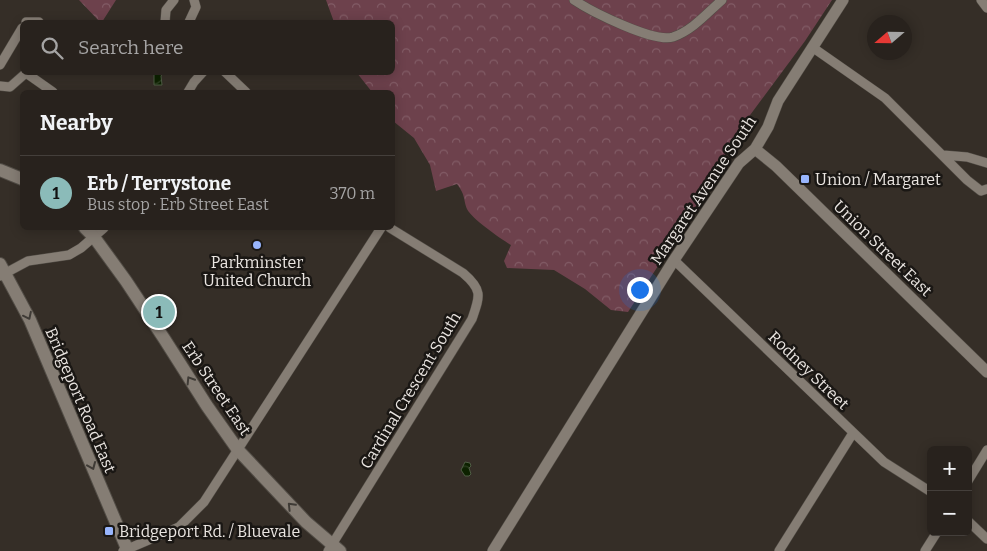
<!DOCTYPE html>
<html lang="en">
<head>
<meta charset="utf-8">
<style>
  body { margin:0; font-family:Bitter,serif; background:#302a26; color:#f1f3f6 }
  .controls { position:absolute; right:15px; bottom:15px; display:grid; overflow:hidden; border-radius:8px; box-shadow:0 2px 12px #0003 }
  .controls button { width:45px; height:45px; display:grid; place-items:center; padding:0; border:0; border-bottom:1px solid #443f3b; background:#28221d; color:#f1f3f6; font:25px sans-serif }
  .compass { position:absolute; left:867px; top:15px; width:45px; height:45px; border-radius:50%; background:#28221d; box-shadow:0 2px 12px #0003; rotate:250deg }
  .you { position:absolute; left:639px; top:289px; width:18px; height:18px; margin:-12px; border:4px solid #fff; border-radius:50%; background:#1a73e8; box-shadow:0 0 0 8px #1a73e833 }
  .badge { display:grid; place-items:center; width:32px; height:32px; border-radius:50%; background:#8bbbb9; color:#111; font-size:16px; font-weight:700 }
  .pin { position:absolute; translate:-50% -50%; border:2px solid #fff; box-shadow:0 1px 5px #0006 }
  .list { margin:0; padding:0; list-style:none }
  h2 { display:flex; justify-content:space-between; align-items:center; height:65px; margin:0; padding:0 20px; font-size:21px }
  h2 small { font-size:16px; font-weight:400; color:#a5a4a4 }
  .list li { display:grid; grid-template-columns:32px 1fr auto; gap:15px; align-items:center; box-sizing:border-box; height:75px; padding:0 20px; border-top:1px solid #443f3b }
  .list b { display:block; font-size:19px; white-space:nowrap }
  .list p { margin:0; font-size:16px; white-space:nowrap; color:#a5a4a4 }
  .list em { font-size:16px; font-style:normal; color:#a5a4a4 }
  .icon { flex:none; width:28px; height:28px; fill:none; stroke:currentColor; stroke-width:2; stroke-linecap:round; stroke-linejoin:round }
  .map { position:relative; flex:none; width:987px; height:551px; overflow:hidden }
  .search { position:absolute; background:#28221d; box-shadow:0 2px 12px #0003; left:20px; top:20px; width:375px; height:55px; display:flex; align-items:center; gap:12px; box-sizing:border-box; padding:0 18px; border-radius:8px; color:#a5a4a4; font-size:19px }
  .panel { position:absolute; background:#28221d; box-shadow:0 2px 12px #0003; left:20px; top:90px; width:375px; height:140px; border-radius:8px }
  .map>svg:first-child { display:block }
  .forest { fill:url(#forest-crowns) }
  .water { fill:url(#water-waves); stroke:#4f5c44 }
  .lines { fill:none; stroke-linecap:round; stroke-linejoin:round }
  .minor-casing { stroke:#524d46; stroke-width:10 }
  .tertiary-casing { stroke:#524d46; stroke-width:12 }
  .secondary-casing { stroke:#524d46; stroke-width:14 }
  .minor { stroke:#857d74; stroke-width:9 }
  .tertiary { stroke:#857d74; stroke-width:11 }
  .secondary { stroke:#857d74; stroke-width:12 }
  .oneway { stroke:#3f3b36 }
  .poi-dot { fill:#98b5fd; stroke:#1a1714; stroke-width:2 }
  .labels { text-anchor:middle; stroke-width:5; stroke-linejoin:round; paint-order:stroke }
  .poi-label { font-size:16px; fill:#eae5e1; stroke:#1a1714; text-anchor:start }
  .street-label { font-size:16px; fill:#eae5e1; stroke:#1a1714 }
</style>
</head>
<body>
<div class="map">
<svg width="987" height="551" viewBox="0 0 987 551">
  <defs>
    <pattern id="forest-crowns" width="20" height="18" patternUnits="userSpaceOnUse" patternTransform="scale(1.25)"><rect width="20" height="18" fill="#6d414c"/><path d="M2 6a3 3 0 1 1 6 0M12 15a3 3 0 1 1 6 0" fill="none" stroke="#825c66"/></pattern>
    <pattern id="water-waves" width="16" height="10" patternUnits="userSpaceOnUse" patternTransform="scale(1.25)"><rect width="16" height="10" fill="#0d2200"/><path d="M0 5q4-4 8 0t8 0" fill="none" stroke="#304225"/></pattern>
  </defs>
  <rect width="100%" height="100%" fill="#352e27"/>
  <!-- forest -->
  <path class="forest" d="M79,0H116L102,22H100Z
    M326,0H832L805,41L736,134L699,203L628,312L611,310L585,289L554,270L507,268L504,261L511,245C501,239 472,219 467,209C463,199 466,196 457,184L436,191L430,165L414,138L393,121L392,92H372L357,73L392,72V22H334Z"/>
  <!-- water -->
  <path class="water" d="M154,72L163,73L161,76L162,85H154Z
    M465,462L470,463L471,466L469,468L471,474L469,476H465L461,470Z"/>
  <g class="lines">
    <!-- minor casing -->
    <g class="minor-casing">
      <path id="minor" d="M574,0C592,12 654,43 673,37C693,30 707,13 722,0
        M981,0L987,8
        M26,22H39
        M165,22L166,10L174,0
        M189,22L196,7L194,0
        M812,47L885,98L967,180L981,191L987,189
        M0,65L22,28
        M225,72L246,92
        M26,73L53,92
        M0,86L10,87L27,72
        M188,92L194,82L203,72
        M943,155L967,157L987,163
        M674,260L884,462L931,492
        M0,276L28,261L69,255L81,248L104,228
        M968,481L987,450
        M968,521L987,539
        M123,551L179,527L204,502L381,228
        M328,551L472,319C480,296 483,290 463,273L390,228
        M779,551L853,433
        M925,551L937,532"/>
    </g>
    <!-- tertiary casing -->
    <g class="tertiary-casing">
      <path id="tertiary" d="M755,149L776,166L987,372
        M493,551L674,260L739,163L755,149L768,127L778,101L843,0"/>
    </g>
    <!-- secondary casing -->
    <g class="secondary-casing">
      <path id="secondary" d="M0,170L22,179
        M85,228L94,237L126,281L165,340L207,406L238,450L306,522L340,551
        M0,264L30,320L128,551"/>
    </g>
    <!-- minor -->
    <use href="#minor" class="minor"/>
    <!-- tertiary -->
    <use href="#tertiary" class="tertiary"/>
    <!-- secondary -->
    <use href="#secondary" class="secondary"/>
  </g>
  <!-- one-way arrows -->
  <defs><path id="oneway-chevron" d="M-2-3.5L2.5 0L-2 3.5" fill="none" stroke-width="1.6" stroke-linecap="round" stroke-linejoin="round" transform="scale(1.25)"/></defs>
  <g class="oneway">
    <use href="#oneway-chevron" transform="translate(28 316) rotate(64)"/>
    <use href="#oneway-chevron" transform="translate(190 380) rotate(-122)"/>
    <use href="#oneway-chevron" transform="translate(92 466) rotate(67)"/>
    <use href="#oneway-chevron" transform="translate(291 506) rotate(-134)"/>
  </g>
  <!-- markers -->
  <g class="poi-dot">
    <rect x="800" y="174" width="10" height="10" rx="2.5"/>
    <circle cx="257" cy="245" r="5"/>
    <rect x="104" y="526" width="10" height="10" rx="2.5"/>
  </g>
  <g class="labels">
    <!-- poi labels -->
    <g class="poi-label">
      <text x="815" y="185">Union / Margaret</text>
      <text x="257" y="268" text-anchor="middle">Parkminster<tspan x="257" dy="18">United Church</tspan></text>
      <text x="119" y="537">Bridgeport Rd. / Bluevale</text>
    </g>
    <!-- street labels -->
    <g class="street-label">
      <text transform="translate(703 190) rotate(-56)" y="6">Margaret Avenue South</text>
      <text transform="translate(883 248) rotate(44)" y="6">Union Street East</text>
      <text transform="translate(809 370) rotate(44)" y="6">Rodney Street</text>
      <text transform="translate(217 388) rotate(56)" y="6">Erb Street East</text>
      <text transform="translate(410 390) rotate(-59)" y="6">Cardinal Crescent South</text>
      <text transform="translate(81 400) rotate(67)" y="6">Bridgeport Road East</text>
    </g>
  </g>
</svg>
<div class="controls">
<button>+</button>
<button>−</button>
</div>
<svg class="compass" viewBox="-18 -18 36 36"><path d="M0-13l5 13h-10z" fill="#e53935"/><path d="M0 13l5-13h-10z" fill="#a5a4a4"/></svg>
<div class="you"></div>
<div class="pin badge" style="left:159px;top:312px">1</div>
<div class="search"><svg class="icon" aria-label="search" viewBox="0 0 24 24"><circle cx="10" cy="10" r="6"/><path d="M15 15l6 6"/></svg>Search here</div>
<section class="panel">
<h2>Nearby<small></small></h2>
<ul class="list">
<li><span class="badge">1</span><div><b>Erb / Terrystone</b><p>Bus stop · Erb Street East</p></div><em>370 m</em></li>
</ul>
</section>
</div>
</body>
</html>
